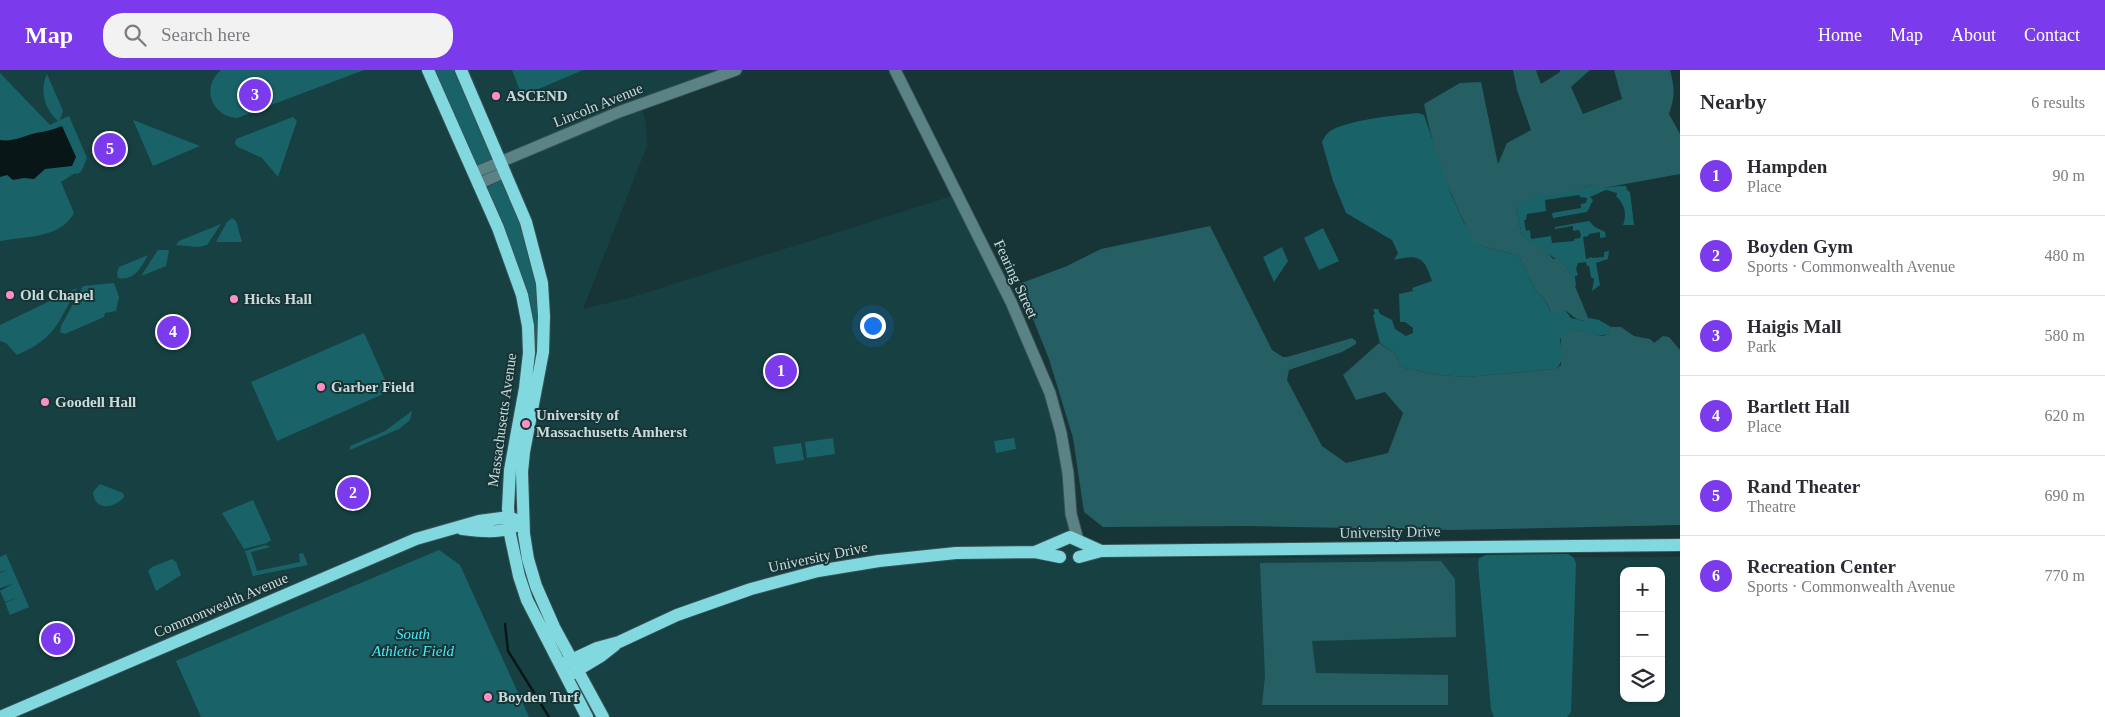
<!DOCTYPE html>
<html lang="en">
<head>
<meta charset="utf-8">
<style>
  body { margin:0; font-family:Georgia,serif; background:#f2f2f3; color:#2b2b33 }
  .controls { position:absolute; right:15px; bottom:15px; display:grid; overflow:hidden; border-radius:10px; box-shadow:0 1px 4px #0004 }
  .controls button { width:45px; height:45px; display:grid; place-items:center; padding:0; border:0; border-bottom:1px solid #e1e1e2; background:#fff; color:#2b2b33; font:25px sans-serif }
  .you { position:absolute; left:872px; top:255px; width:18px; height:18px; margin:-12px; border:4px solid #fff; border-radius:50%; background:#1a73e8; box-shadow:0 0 0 8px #1a73e833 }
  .badge { display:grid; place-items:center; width:32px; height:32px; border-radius:50%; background:#7c3aed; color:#fff; font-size:16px; font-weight:700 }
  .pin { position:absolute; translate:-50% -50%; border:2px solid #fff; box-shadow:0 1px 5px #0006 }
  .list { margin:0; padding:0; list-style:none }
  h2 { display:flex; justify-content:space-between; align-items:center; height:65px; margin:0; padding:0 20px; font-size:21px }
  h2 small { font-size:16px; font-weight:400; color:#7c7c81 }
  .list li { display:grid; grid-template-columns:32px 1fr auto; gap:15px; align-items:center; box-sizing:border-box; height:80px; padding:0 20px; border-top:1px solid #e1e1e2 }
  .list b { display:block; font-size:19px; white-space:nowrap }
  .list p { margin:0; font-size:16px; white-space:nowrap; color:#7c7c81 }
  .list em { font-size:16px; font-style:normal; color:#7c7c81 }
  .icon { flex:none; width:28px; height:28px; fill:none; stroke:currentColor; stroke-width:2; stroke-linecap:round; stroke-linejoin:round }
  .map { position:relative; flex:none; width:1680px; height:647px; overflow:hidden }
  header { display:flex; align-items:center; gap:30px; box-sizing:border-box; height:70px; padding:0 25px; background:#7c3aed; color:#fff }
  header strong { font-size:24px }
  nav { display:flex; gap:28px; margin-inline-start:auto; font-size:18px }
  .search { width:350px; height:45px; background:#f2f2f3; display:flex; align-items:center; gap:12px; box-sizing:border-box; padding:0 18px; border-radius:20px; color:#7c7c81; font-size:19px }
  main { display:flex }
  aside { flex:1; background:#fff }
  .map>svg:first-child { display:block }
  .built { fill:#174042; fill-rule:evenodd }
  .green { fill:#196368 }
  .forest { fill:#255f63 }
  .water { fill:#081617 }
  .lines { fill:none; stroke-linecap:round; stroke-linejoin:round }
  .stream { stroke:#081617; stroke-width:2.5 }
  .minor-casing { stroke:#375254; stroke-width:13 }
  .major-casing { stroke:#375254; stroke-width:14 }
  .minor { stroke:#5b8386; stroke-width:11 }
  .major { stroke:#81d8de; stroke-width:12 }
  .poi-dot { fill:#fc8fc3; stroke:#173436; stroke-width:2 }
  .labels { text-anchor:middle; stroke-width:4; stroke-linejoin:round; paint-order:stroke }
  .poi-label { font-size:15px; font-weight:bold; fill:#cadadb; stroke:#173436; text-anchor:start }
  .street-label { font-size:15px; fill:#cadadb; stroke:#173436 }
  .park-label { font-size:15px; font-style:italic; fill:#4cebf5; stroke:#173436 }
</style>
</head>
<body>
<header>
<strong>Map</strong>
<div class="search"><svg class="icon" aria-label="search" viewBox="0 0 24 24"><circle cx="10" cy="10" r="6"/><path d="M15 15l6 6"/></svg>Search here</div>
<nav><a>Home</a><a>Map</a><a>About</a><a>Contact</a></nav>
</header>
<main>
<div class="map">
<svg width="1680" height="647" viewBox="0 0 1680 647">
  <rect width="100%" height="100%" fill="#173436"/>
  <!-- built -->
  <path class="built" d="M0,0H722L639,29L646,53L647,76L583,239L629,228L952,126L1016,256L1044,323L1060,386L1071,454L1095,481L1121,488L1680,487V647H0ZM1624,501H1661V628H1624Z"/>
  <!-- green -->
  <path class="green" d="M221,0H364L237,48C211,46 201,17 221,0Z
    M433,0H456L492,87V90L478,96L476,95Z
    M512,0H583L522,26Z
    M0,3L50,55L58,51C45,40 39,21 47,4L63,41L60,50L69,46L87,88L81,102L76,104L75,103L61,112L74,143C60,169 25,166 0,171Z
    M1418,43L1424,45L1451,124L1464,153L1478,175L1519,186L1536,221L1544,228L1550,241L1565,240L1571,248L1584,251L1589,248L1599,250L1611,257L1608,264C1597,268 1584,262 1573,259L1560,269C1561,280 1565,291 1556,299L1466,307L1439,305L1405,298L1400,296L1395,283L1380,273L1373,245L1375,244L1373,239H1378L1380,244L1392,250L1395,259L1406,266L1413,263V258L1405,252H1400L1399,224L1413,221L1412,218L1432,211C1424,187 1419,184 1394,190L1398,183L1392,170L1346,143L1333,111L1322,72C1324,68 1326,64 1329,62C1345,50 1397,45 1418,43Z
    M293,47L297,51L278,107L262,88L238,77L235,74L236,69Z
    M133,50L200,76L153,96Z
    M500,110L503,112L523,156L537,218L539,264L533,300L526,219L487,118Z
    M1589,115C1600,121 1613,115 1626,116L1627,120L1630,122L1634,155H1623C1627,143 1625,135 1616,126L1617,123L1606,120L1590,127L1593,130L1587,142L1553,148L1552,143L1581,138V134L1586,133L1587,128L1580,127L1579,125L1545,130L1546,141L1527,144L1526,150H1524L1526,161L1530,160L1531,169L1551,166L1552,173L1574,171V169L1580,168L1581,165L1579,160L1573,161V156L1555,159V157L1589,151L1595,157L1605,162L1606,167L1600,168V162L1589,164L1588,166L1583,167L1586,189L1592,187V188L1604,187V182L1609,181L1608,189L1596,193L1600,215L1592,221L1594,209L1591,207L1589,196H1587L1586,192L1578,193L1576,199L1578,205L1575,206L1576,216H1574L1567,197L1522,165L1516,139L1527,129L1534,130L1539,121L1585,118Z
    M232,148L236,151L242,172H216L227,152Z
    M221,154L207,175L198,177L176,175L179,171Z
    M1323,158L1339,191L1319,200L1304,168Z
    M1282,177L1288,191L1274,212L1263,187Z
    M158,180H169L166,196L141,206Z
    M148,185C141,198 134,211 118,208L117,203L119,197Z
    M114,213L119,227L116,241L105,243L104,247L65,264L60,262L61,256L83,216Z
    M77,218C58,253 56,268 17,285L6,273L0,271V255Z
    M364,263L390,321L277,371L251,312Z
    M412,341L410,350L399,359L350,380V376L385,361Z
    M833,368L835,384L807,388L805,372Z
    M1014,368L1016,379L996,383L994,371Z
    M801,373L804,390L776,394L773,377Z
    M100,414L123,423L124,427C115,438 94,442 93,422Z
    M253,430L271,470L267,473L244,479L222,443Z
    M266,475L270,477L251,482L257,501L300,492L299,484L303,483L308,495L253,506L245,481Z
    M439,480L460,495L529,647H201L176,591Z
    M6,484L29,537L10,545L5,533L19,527L5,532L0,521L13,514L0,518V503L7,500L0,502V487Z
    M1568,484L1574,488L1576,494L1571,642L1567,647H1494L1491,639L1478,493L1479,488L1486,485Z
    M172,489L176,492L181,505L156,521L148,501L152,497Z"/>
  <!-- forest -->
  <path class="forest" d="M1513,0H1536L1541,14L1560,2V0H1590L1571,17L1583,44L1622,29L1614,0H1670C1675,19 1675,26 1669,44L1680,64V104L1598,119L1589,115L1582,120L1545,126L1539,122L1538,127L1534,130H1527L1516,139L1522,165L1547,182L1553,189H1558L1567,197L1589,250C1577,253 1573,245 1565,240L1552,244L1544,228L1536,221L1519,186L1478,175L1473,170C1451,128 1433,81 1424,34L1460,13L1481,12L1498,94L1507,73L1531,60L1517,20Z
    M1210,156L1272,280L1283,287H1287L1352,268L1356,271V274L1342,282L1289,300L1287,310L1322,376L1346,393L1388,383L1403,343L1385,322L1356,330L1343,305L1379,273L1395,283L1400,296L1405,298L1439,305L1466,307L1556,299L1561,295V266L1573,259L1591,264L1603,266L1608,264L1611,257H1621L1634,266L1650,269L1654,273L1663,266L1669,267L1680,280V455L1453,460L1248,456L1103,457L1084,442L1073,368L1049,289L1019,214L1067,196L1101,179Z
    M1441,491L1455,509L1456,567L1312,571L1316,603L1448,605V635H1262L1265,606L1260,493Z"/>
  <!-- water -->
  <path class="water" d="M62,56L76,87L72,96L45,99L34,109L24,108L13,110L7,105L0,107V70C14,72 23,66 36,63C47,61 52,60 62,56Z"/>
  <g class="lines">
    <!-- stream -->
    <path class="stream" d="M505,554L508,581L549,647"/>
    <!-- minor casing -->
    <g class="minor-casing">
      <path id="minor" d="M895,0L1011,232L1050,323L1061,363L1068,403L1071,444L1078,470
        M474,103L619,42L736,0
        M478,114L505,102"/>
    </g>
    <!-- major casing -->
    <g class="major-casing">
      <path id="major" d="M428,0L498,158L522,225L528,256L529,283L525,318L510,400L508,438L510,464L519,506L527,530L587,647
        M461,0L526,152L542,213L544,246L543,282L524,382L522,402L524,464L528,489L536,516L554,557L603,647
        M462,459C478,461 501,464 516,456
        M1035,482L1070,467L1101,481
        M1079,487L1101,481L1680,475
        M565,593L597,578L619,572L677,545L751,519L818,501L879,491L956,483L1035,482L1060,487
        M571,604L601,586L615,575
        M0,647L416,469L479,451L509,447L516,450"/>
    </g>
    <!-- minor -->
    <use href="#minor" class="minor"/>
    <!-- major -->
    <use href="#major" class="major"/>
  </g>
  <!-- markers -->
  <g class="poi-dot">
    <circle cx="496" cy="26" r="5"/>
    <circle cx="10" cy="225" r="5"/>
    <circle cx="234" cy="229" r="5"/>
    <circle cx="321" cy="317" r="5"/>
    <circle cx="45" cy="332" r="5"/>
    <circle cx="526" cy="354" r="5"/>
    <circle cx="488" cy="627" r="5"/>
  </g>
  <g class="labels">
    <!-- poi labels -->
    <g class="poi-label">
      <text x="506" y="31">ASCEND</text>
      <text x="20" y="230">Old Chapel</text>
      <text x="244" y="234">Hicks Hall</text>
      <text x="331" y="322">Garber Field</text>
      <text x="55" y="337">Goodell Hall</text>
      <text x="536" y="350">University of<tspan x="536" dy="17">Massachusetts Amherst</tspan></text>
      <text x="498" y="632">Boyden Turf</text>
    </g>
    <!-- street labels -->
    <g class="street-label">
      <text transform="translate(598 35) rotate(-22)" y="5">Lincoln Avenue</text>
      <text transform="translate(1016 209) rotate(65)" y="5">Fearing Street</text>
      <text transform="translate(502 350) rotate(-82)" y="5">Massachusetts Avenue</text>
      <text transform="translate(1390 462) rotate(-1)" y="5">University Drive</text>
      <text transform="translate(818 487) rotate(-12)" y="5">University Drive</text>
      <text transform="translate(221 535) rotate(-23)" y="5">Commonwealth Avenue</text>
    </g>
    <!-- park labels -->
    <g class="park-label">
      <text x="413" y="569">South<tspan x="413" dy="17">Athletic Field</tspan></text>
    </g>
  </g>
</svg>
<div class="controls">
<button>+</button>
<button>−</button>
<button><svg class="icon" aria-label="layers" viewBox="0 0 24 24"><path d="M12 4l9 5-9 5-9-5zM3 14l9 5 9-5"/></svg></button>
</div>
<div class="you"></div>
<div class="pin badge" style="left:781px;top:301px">1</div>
<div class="pin badge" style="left:353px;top:423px">2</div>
<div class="pin badge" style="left:255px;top:25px">3</div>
<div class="pin badge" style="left:173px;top:262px">4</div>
<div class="pin badge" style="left:110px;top:79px">5</div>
<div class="pin badge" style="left:57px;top:569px">6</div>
</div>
<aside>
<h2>Nearby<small>6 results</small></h2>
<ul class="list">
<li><span class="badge">1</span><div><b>Hampden</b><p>Place</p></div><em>90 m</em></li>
<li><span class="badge">2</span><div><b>Boyden Gym</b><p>Sports · Commonwealth Avenue</p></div><em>480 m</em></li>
<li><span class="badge">3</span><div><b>Haigis Mall</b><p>Park</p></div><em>580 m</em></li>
<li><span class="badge">4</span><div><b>Bartlett Hall</b><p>Place</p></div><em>620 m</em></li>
<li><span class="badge">5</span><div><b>Rand Theater</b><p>Theatre</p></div><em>690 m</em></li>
<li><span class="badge">6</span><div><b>Recreation Center</b><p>Sports · Commonwealth Avenue</p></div><em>770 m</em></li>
</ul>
</aside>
</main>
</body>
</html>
